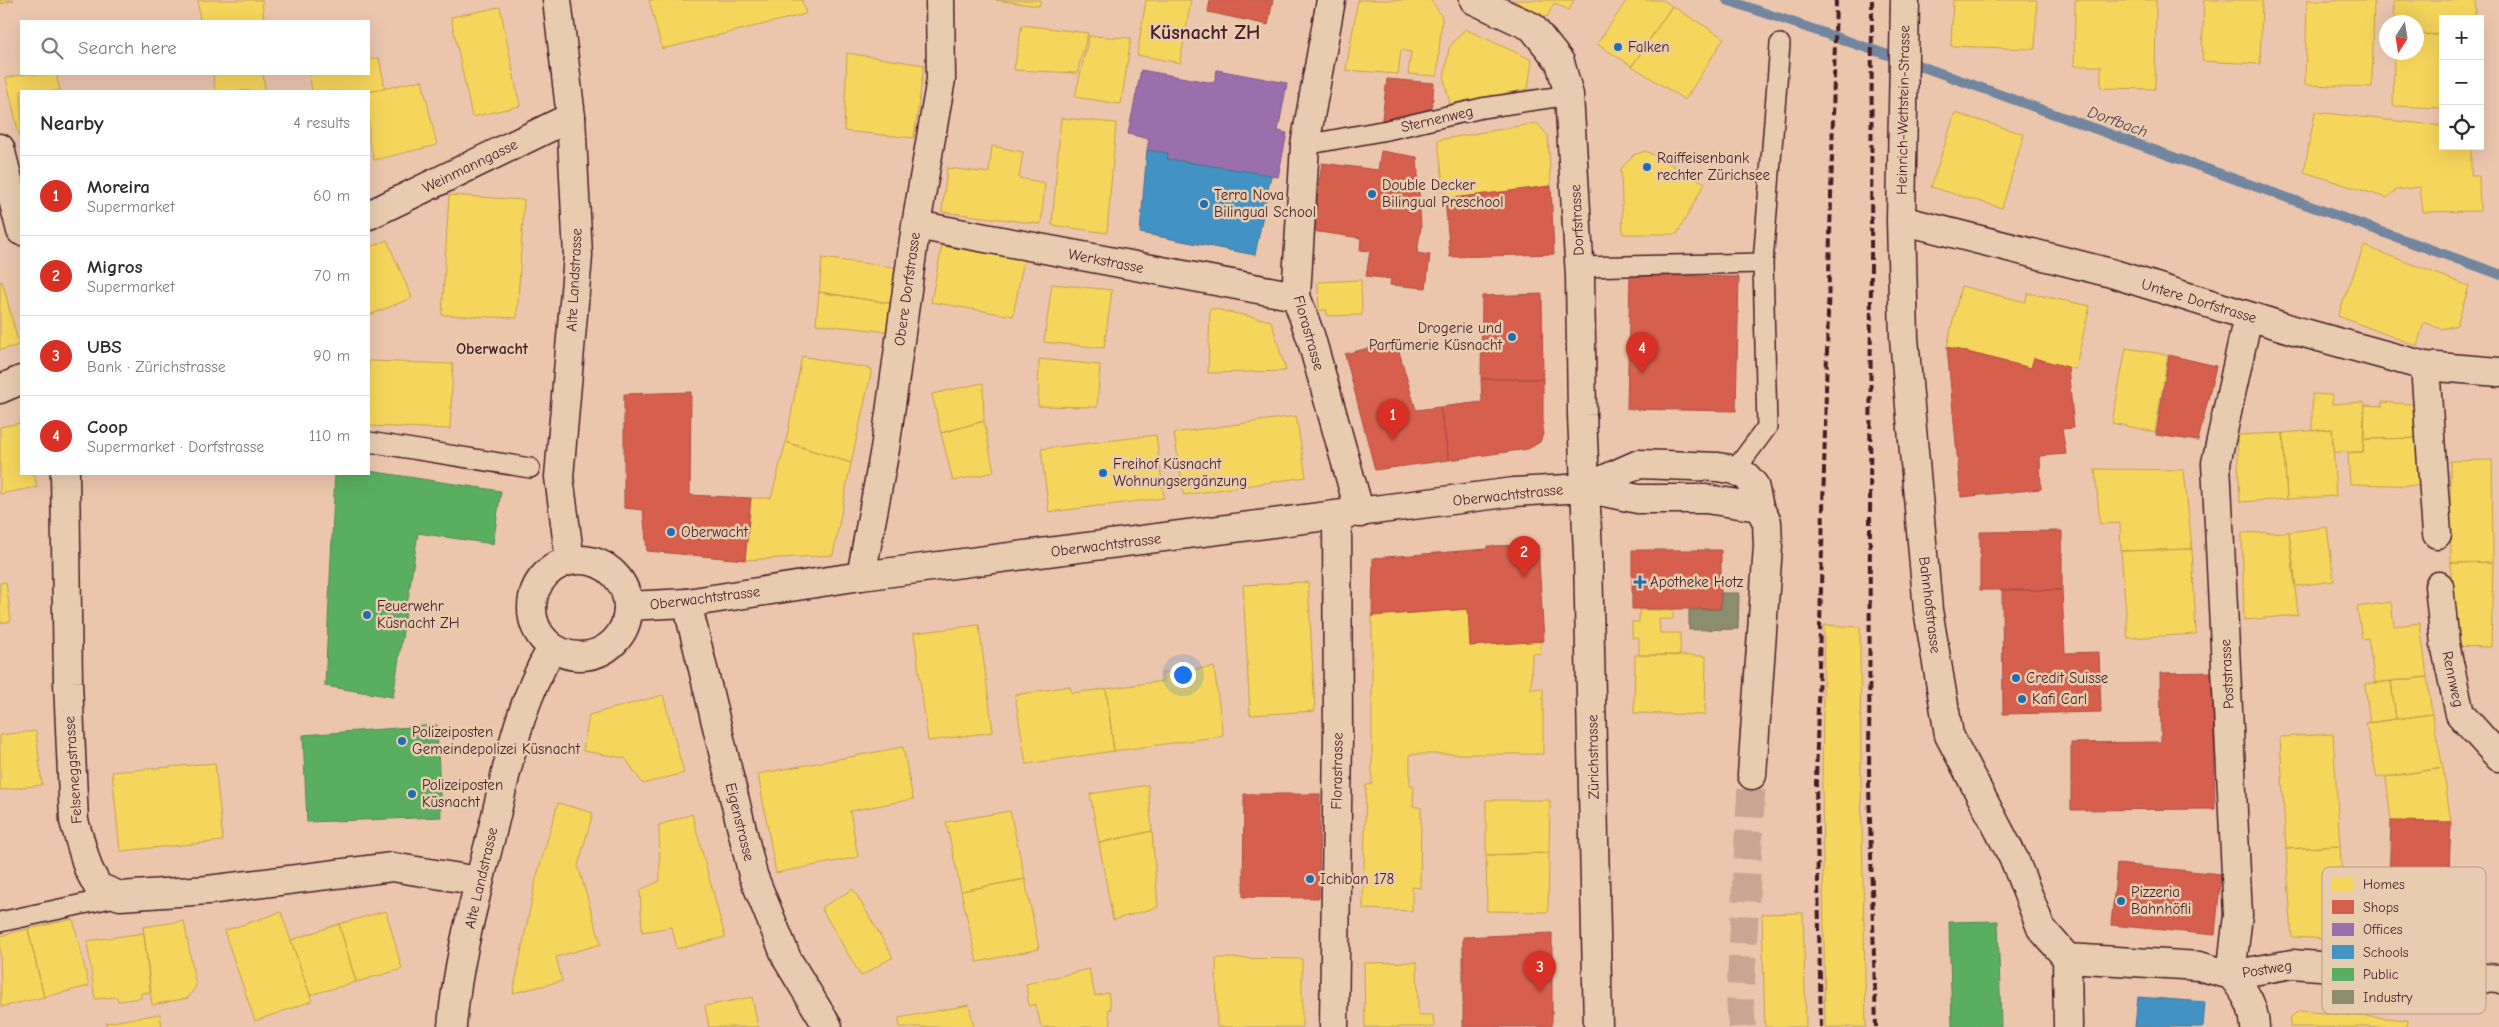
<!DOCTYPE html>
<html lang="en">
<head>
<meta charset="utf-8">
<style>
  body { margin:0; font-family:"Comic Neue",sans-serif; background:#f2f2f3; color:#2b2b33 }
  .controls { position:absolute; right:15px; top:15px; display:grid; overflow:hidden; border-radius:0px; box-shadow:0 5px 20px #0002 }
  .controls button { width:45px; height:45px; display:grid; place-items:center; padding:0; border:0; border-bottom:1px solid #e1e1e2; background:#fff; color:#2b2b33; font:25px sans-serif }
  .compass { position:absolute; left:2379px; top:15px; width:45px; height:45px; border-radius:50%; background:#fff; box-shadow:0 5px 20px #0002; rotate:192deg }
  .you { position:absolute; left:1182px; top:674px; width:18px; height:18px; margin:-12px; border:4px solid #fff; border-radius:50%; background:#1a73e8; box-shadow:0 0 0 8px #1a73e833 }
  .badge { display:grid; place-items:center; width:32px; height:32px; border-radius:50%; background:#d93025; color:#fff; font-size:16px; font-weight:700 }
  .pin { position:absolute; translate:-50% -41px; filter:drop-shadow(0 1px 2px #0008) }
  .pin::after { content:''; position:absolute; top:26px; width:18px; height:15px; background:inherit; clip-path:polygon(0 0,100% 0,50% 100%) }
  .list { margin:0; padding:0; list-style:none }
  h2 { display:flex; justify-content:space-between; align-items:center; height:65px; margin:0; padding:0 20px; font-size:21px }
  h2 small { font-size:16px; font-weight:400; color:#7c7c81 }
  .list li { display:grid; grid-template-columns:32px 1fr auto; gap:15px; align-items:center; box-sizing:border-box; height:80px; padding:0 20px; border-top:1px solid #e1e1e2 }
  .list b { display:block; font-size:19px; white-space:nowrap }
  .list p { margin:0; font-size:16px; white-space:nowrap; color:#7c7c81 }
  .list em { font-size:16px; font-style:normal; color:#7c7c81 }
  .icon { flex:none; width:28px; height:28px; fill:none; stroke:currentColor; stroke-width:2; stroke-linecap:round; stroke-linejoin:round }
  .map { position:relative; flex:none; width:2499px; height:1027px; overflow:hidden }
  .search { position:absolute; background:#fff; box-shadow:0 5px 20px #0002; left:20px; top:20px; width:350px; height:55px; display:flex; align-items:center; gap:12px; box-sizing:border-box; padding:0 18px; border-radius:0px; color:#7c7c81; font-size:19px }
  .panel { position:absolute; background:#fff; box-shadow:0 5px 20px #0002; left:20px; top:90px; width:350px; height:385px; border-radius:0px }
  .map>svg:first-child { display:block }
  .homes { fill:#f6d55c; stroke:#c29e4d }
  .shops { fill:#d6604d; stroke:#ac4c43 }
  .offices { fill:#9970ab; stroke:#815885 }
  .schools { fill:#4393c3; stroke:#457095 }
  .public { fill:#5aae61; stroke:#558351 }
  .industry { fill:#8c8c6e; stroke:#786b5a }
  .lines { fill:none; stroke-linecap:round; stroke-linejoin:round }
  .stream { stroke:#72869f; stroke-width:10 }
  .secondary-tunnel { stroke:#cba593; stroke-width:28; stroke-dasharray:28 14; stroke-linecap:butt }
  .lane-casing { stroke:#4a1f2b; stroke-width:22 }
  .street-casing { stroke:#4a1f2b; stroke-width:31 }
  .secondary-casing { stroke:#4a1f2b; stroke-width:31 }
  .lane { stroke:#e8ccaf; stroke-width:19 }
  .street { stroke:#e8ccaf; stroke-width:28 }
  .secondary { stroke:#e8ccaf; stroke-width:28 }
  .rail { stroke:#4a1f2b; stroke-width:4; stroke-dasharray:8 4; stroke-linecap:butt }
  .poi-dot { fill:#1f6fb2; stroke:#e8ccaf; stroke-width:2 }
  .labels { text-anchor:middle; stroke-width:5; stroke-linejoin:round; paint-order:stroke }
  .poi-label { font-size:15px; fill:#4a1f2b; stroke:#e8ccaf; text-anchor:start }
  .street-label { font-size:15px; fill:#4a1f2b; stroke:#e8ccaf }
  .water-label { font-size:16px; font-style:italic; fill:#543948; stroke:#e8ccaf }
  .neighbourhood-label { font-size:16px; font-weight:bold; fill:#4a1f2b; stroke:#e8ccaf }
  .district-label { font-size:20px; font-weight:bold; fill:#4a1f2b; stroke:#e8ccaf }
  .key { fill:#e8ccaf; stroke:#b99887; stroke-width:1 }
  .key-label { font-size:14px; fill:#4a1f2b }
</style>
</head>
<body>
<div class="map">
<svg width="2499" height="1027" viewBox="0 0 2499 1027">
  <rect width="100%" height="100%" fill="#ebc6ad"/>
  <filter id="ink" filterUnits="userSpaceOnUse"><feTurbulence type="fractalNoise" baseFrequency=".02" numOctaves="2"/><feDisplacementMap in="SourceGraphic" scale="10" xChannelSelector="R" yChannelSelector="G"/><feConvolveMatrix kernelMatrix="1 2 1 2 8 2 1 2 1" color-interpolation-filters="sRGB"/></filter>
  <g filter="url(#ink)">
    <!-- homes -->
    <path class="homes" d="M0,0H14L1,4Z
      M198,0H262L264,21H200Z
      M649,0H802L806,14L662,49Z
      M996,0H1041L1039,6Z
      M1146,0H1191L1180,63L1137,55Z
      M1358,0H1431L1442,17L1437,76L1408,74L1411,52L1401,50L1398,74L1346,70Z
      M1511,0H1574L1569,10L1554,3L1547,17Z
      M1627,0H1663L1672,6L1632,66L1597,44Z
      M1953,0H2037L2035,49L1951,46Z
      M2075,0H2156L2155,89L2101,88V66H2074Z
      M2204,0H2262L2260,64L2202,61Z
      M2307,0H2374L2372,87L2305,85Z
      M2394,0H2476L2475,19H2443V35L2416,34V22H2394Z
      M1672,6L1724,38L1685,100L1632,66Z
      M500,7L520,106L472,117L451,17Z
      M1022,25L1088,33L1077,73L1014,70Z
      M1465,29L1532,60L1528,89L1450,104L1444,79L1449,48Z
      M2416,34L2443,35V108L2393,106L2394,52H2416Z
      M1089,36L1131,38L1121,104L1075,97Z
      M847,53L924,65L914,138L844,131Z
      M379,58L385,88L369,92L312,91L309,74H369V59Z
      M25,74H56L60,91H21V143L6,78Z
      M213,74H263L265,91H215Z
      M422,80L437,145L374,160L369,139V92Z
      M2315,112L2443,126V146H2471V176H2479L2480,211L2423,212L2420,187L2396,190L2387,198L2304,172Z
      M1955,113L2024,134L2002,208L1931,187Z
      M1061,118L1116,123L1107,233L1052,225Z
      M1537,123L1548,136L1551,186L1445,199L1438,140Z
      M992,146L1023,152L1019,178L1045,183L1041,224L942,212L947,168L989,173Z
      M1646,151L1705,183L1677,234H1623L1621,169L1633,155Z
      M449,195L524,200L517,318L442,315Z
      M387,240L412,298L369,315V248Z
      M942,246L1024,259L1013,316L931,302Z
      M2364,246L2469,286L2457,325L2441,329L2424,322L2417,346L2338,316Z
      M822,258L900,268L895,304L819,292Z
      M1361,280L1362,315L1327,316V310H1319L1318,282Z
      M2,281L19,345L0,350V282Z
      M1052,284L1112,290L1104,348L1044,342Z
      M1961,286L2025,302L2028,293L2090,306L2075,369L2034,358L2031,368L1947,347Z
      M819,292L895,304L890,332L816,324Z
      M1210,308L1271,321L1286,371L1208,373Z
      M2126,348L2168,355L2155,432L2112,423Z
      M802,356L872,369L851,463L786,442Z
      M1039,359L1100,365L1097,407L1038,406Z
      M369,361L453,364L450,429L369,426Z
      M983,383L984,421L941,433L932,394Z
      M2312,394L2333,395L2332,404L2364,402L2363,452H2334L2332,429L2312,431Z
      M2382,402L2424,405L2426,438L2364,439L2365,405L2382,406Z
      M1296,416L1306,477L1184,495L1174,433Z
      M984,421L994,472L953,481L941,433Z
      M21,423V474H34L37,487L0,494V427Z
      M2332,429L2336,496L2287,499L2283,433Z
      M2283,433L2287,499L2240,502L2237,435Z
      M1156,435L1164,498L1049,512L1041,449Z
      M2426,438L2428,486L2350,484L2348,453L2363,452L2364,439Z
      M786,442L851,463L833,555L745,560L751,498H771Z
      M2492,460L2493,562L2451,563L2450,461Z
      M2095,469L2184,470L2192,549L2121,551L2120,523L2100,524Z
      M2327,527L2334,581L2296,586L2289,532Z
      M2289,532L2298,615L2244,620L2242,533Z
      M2192,549L2196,634L2128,638L2121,551Z
      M2493,562L2491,647L2450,646L2451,563Z
      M6,582L11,621L0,623V583Z
      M1308,582L1315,711L1250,715L1243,585Z
      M2391,602L2394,626L2420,623L2427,677L2375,683L2368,638L2362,639L2357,607Z
      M1468,609L1470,646L1540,641L1541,654L1532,653L1531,689L1543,688V754H1410V785L1414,786L1413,806L1421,808L1420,888L1412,887V911L1363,909L1366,785L1372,784V616Z
      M1639,610H1673V619H1659L1660,633H1680V655H1639V638H1632V622H1639Z
      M979,625L993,732L928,741L914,633Z
      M1824,625L1860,627L1861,783L1866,1027H1825L1822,785Z
      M1635,655L1706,656L1705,715L1634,713Z
      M1214,667L1223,736L1114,751L1106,689L1163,681L1162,673Z
      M2427,677L2432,714L2396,719L2391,681Z
      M2391,681L2396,719L2370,723L2365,684Z
      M1070,686L1071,693L1106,689L1114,751L1026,764L1015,695Z
      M663,695L684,773L643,784L625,758L583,751L589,715Z
      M2432,714L2443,768L2377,778L2366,723Z
      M36,731L42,785L0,790V735Z
      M2333,734L2340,846L2286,849L2280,737Z
      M903,747L913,799L850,811L858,857L776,873L758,774Z
      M215,763L223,841L120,851L112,772Z
      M2443,768L2451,822L2391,821L2386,777Z
      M1148,785L1152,831L1099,843L1090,794Z
      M1486,800H1550L1549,853L1486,855Z
      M558,803L593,813L578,866L601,944L556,957L562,981L513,993L536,879Z
      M1010,811L1025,879L961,891L946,822Z
      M692,814L725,937L677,949L672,927L642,932L640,890L660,881L659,825Z
      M1152,831L1158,907L1113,920L1099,843Z
      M2340,846L2345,940L2292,937L2286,849Z
      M1549,853L1548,912L1487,911L1486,855Z
      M1025,879L1039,949L977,962L961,891Z
      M853,889L893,957L861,976L821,908Z
      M386,911L402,969L356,982L339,924Z
      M281,912L312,1001L255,1021L224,931Z
      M1803,913L1806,1027H1765L1762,914Z
      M73,919L89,986L44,997L28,929Z
      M184,921L196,986L188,998L152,1005L143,927Z
      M339,924L356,982L310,995L291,940Z
      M28,929L44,997L1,1007L0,936Z
      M144,933L151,992L141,993V998L118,1001L117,997L95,999L87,941Z
      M1216,958L1302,959V1027H1217Z
      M1417,962L1418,1015H1433L1434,1027H1365L1364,963Z
      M1089,969L1095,996L1108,993L1111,1009H1108L1111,1027H1041L1036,1004L1029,1006L1026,984Z
      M752,997L758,1027H709L705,1006Z
      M969,1005L974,1027H900L899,1018Z
      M2299,1011L2408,1020L2407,1027H2290L2291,1017Z
      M160,1014L162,1027H107L106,1023Z"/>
    <!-- shops -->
    <path class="shops" d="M1210,0H1273L1268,25L1208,12Z
      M1387,79L1434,83L1432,108L1381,126Z
      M1381,151L1417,157L1421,227L1417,253L1430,255L1426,288L1390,285L1391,279L1366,276L1370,251L1360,250L1361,238L1312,231L1322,163L1378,170Z
      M1551,186L1554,254L1450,257L1445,199Z
      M1630,275L1739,277L1736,411L1627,409Z
      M1542,294L1543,379H1481L1482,296Z
      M1396,341L1416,410L1440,407L1449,460L1375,470L1345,354Z
      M1947,347L2031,368L2034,358L2068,367L2074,428L2062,429L2066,454L2040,456L2041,489L1961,497Z
      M2169,355L2216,366L2198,441L2156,435Z
      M1481,379H1543V434L1540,442L1528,449L1449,460L1440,407L1482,402Z
      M691,392L690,495L751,498L745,560L647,551L643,510L624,508V394Z
      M2062,531V590H1980V532Z
      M1538,545L1544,641L1470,646L1468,609L1372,616L1373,558L1487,549V546Z
      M1632,550H1721V609H1632Z
      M2002,590H2062L2065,653L2099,652L2101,712L2003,714Z
      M2213,672L2215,809L2071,810V743L2161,742L2160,673Z
      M1244,794H1320L1319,898L1243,897Z
      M2391,821L2451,822L2446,949L2387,946Z
      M2117,864L2221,874L2215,935L2111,925Z
      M1552,933V1027H1463V937Z"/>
    <!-- offices -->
    <path class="offices" d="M1141,70L1214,83L1217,70L1287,83L1278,131L1287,133L1278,177L1167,159L1168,153L1147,150L1149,139L1128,134Z"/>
    <!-- schools -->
    <path class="schools" d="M1147,150L1168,153L1167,159L1271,175L1255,255L1140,233Z
      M2138,997L2205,1002L2203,1027H2135Z"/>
    <!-- public -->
    <path class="public" d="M369,471L501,491L493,544L418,533L393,697L325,686L335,474H369Z
      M437,725L441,817L307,822L303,735Z
      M1998,921L2001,1027H1952L1949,922Z"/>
    <!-- industry -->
    <path class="industry" d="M1721,593H1739L1738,629L1689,630V610L1721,609Z"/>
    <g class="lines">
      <!-- stream -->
      <path class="stream" d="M1727,0L1926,68L2499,274"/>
      <!-- secondary-tunnel -->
      <path class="secondary-tunnel" d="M1742,1027L1740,1000L1752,775"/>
      <!-- lane casing -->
      <g class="lane-casing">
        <path id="lane" d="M1305,145L1387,130L1482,108L1569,95
          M1763,263L1780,44
          M1579,267L1763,263L1767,427L1735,470
          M369,442L530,468
          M0,922L120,896"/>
      </g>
      <!-- street casing -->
      <g class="street-casing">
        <path id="street" d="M1331,0L1305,145L1296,296L1311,338L1360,513
          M1474,0L1532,27L1560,62L1569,95L1580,276L1582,415L1588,555L1598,1027
          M1905,0L1901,220L1904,338L1928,610L1949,735L2015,861L2041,928L2067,958
          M0,148L21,231
          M369,215L571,117
          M1901,220L2111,273L2297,331L2425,366L2499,372
          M916,225L1296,296
          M2248,316L2216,463L2238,915L2231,975C2245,992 2254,1005 2255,1027
          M2425,366L2437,534
          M0,389L21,380
          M65,474L68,682L74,821L88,868L98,887L120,896L208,890L392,867L479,881
          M861,576L885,449L916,225L941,79L940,0
          M2439,586L2445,644L2460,714L2499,757
          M687,603L753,875L787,959L828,1027
          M2067,958L2199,966L2231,975L2292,964L2499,979
          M2067,958L2068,1027
          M1334,1027L1338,736L1337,516"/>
      </g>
      <!-- secondary casing -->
      <g class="secondary-casing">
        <path id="secondary" d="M557,0L571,117L578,256L559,477L570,561
          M1585,488L1639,464L1718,467L1735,470L1746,476L1754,485L1759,507L1767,522L1768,546L1752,775
          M532 608a48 48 0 1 1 96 0a48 48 0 1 1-96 0Z
          M628,606L687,603L861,576L1514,492L1585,488L1638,499H1706L1759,507
          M452,1027C457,962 475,899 491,836C507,771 517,707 552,648"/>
      </g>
      <!-- lane -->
      <use href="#lane" class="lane"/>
      <!-- street -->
      <use href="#street" class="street"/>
      <!-- secondary -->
      <use href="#secondary" class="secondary"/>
      <!-- rail -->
      <path class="rail" d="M1872,0L1869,785L1876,1027
        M1821,1027L1816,783L1836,0"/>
    </g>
  </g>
  <!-- markers -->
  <g class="poi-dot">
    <circle cx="1618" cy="47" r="5"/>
    <circle cx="1647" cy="167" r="5"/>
    <circle cx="1372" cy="194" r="5"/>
    <circle cx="1204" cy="204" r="5"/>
    <circle cx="1512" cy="337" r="5"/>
    <circle cx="1103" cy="473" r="5"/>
    <circle cx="671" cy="532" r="5"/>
    <path d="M1637.5 574.5h5v5h5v5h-5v5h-5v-5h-5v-5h5z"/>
    <circle cx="367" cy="615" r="5"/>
    <circle cx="2016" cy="678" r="5"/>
    <circle cx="2022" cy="699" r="5"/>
    <circle cx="402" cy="741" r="5"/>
    <circle cx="412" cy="794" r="5"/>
    <circle cx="1310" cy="879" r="5"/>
    <circle cx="2121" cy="901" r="5"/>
  </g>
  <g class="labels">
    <!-- poi labels -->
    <g class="poi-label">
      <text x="1628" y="52">Falken</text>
      <text x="1657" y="163">Raiffeisenbank<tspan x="1657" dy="17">rechter Zürichsee</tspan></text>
      <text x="1382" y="190">Double Decker<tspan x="1382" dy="17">Bilingual Preschool</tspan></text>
      <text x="1214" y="200">Terra Nova<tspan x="1214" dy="17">Bilingual School</tspan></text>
      <text x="1502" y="333" text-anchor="end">Drogerie und<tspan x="1502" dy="17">Parfümerie Küsnacht</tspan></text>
      <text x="1113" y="469">Freihof Küsnacht<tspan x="1113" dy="17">Wohnungsergänzung</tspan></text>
      <text x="681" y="537">Oberwacht</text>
      <text x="1650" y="587">Apotheke Hotz</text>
      <text x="377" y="611">Feuerwehr<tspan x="377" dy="17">Küsnacht ZH</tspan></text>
      <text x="2026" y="683">Credit Suisse</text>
      <text x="2032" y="704">Kafi Carl</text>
      <text x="412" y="737">Polizeiposten<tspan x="412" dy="17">Gemeindepolizei Küsnacht</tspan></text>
      <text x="422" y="790">Polizeiposten<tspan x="422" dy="17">Küsnacht</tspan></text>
      <text x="1320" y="884">Ichiban 178</text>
      <text x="2131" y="897">Pizzeria<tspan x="2131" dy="17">Bahnhöfli</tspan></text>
    </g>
    <!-- street labels -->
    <g class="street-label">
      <text transform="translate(1903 110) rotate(-89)" y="5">Heinrich-Wettstein-Strasse</text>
      <text transform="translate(1437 119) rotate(-13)" y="5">Sternenweg</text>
      <text transform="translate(470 166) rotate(-26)" y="5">Weinmanngasse</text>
      <text transform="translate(1577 220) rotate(-93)" y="5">Dorfstrasse</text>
      <text transform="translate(1106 261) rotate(11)" y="5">Werkstrasse</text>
      <text transform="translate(574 280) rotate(-87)" y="5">Alte Landstrasse</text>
      <text transform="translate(907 289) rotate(-82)" y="5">Obere Dorfstrasse</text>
      <text transform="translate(2199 301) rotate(17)" y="5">Untere Dorfstrasse</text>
      <text transform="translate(1309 333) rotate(74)" y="5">Florastrasse</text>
      <text transform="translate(1508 495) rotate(-6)" y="5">Oberwachtstrasse</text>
      <text transform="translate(1106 545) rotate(-7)" y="5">Oberwachtstrasse</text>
      <text transform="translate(705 598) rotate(-7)" y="5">Oberwachtstrasse</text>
      <text transform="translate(1930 605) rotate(83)" y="5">Bahnhofstrasse</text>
      <text transform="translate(2227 674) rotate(-93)" y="5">Poststrasse</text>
      <text transform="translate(2453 679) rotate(78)" y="5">Rennweg</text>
      <text transform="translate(1593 757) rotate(-91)" y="5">Zürichstrasse</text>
      <text transform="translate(73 770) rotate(-94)" y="5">Felseneggstrasse</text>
      <text transform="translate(1337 771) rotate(-89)" y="5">Florastrasse</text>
      <text transform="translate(740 822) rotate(76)" y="5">Eigenstrasse</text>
      <text transform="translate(481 878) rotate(-77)" y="5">Alte Landstrasse</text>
      <text transform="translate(2267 969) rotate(-9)" y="5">Postweg</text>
    </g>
    <!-- water labels -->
    <g class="water-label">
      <text transform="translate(2118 121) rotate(20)" y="6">Dorfbach</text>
    </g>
    <!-- neighbourhood labels -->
    <g class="neighbourhood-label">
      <text x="492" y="354">Oberwacht</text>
    </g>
    <!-- district labels -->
    <g class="district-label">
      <text x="1205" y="39">Küsnacht ZH</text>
    </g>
  </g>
  <!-- legend -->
  <rect x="2322" y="867" width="164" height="147" rx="8" class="key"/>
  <rect x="2332" y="878" width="22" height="13" fill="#f6d55c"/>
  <rect x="2332" y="900" width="22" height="14" fill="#d6604d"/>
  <rect x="2332" y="923" width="22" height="13" fill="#9970ab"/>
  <rect x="2332" y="945" width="22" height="14" fill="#4393c3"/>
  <rect x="2332" y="968" width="22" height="13" fill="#5aae61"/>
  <rect x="2332" y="990" width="22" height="14" fill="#8c8c6e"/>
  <g class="key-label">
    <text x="2363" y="889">Homes</text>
    <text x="2363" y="912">Shops</text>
    <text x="2363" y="934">Offices</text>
    <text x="2363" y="957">Schools</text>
    <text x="2363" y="979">Public</text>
    <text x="2363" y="1002">Industry</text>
  </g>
</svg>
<div class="controls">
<button>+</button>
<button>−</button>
<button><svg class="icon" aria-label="locate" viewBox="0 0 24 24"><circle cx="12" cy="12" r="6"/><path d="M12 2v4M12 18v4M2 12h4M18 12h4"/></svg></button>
</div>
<svg class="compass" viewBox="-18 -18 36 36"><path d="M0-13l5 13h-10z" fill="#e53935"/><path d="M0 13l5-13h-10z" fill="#7c7c81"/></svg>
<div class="you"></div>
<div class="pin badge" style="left:1393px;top:440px">1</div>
<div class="pin badge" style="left:1524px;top:577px">2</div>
<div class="pin badge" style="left:1540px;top:992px">3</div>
<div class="pin badge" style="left:1642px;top:373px">4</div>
<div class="search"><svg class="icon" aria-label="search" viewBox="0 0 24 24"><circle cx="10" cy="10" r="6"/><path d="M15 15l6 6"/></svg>Search here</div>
<section class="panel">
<h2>Nearby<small>4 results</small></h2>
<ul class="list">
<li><span class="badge">1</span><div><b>Moreira</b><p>Supermarket</p></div><em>60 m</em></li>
<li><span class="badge">2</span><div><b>Migros</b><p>Supermarket</p></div><em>70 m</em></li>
<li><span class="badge">3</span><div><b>UBS</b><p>Bank · Zürichstrasse</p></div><em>90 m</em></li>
<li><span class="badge">4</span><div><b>Coop</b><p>Supermarket · Dorfstrasse</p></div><em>110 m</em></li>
</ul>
</section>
</div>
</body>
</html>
